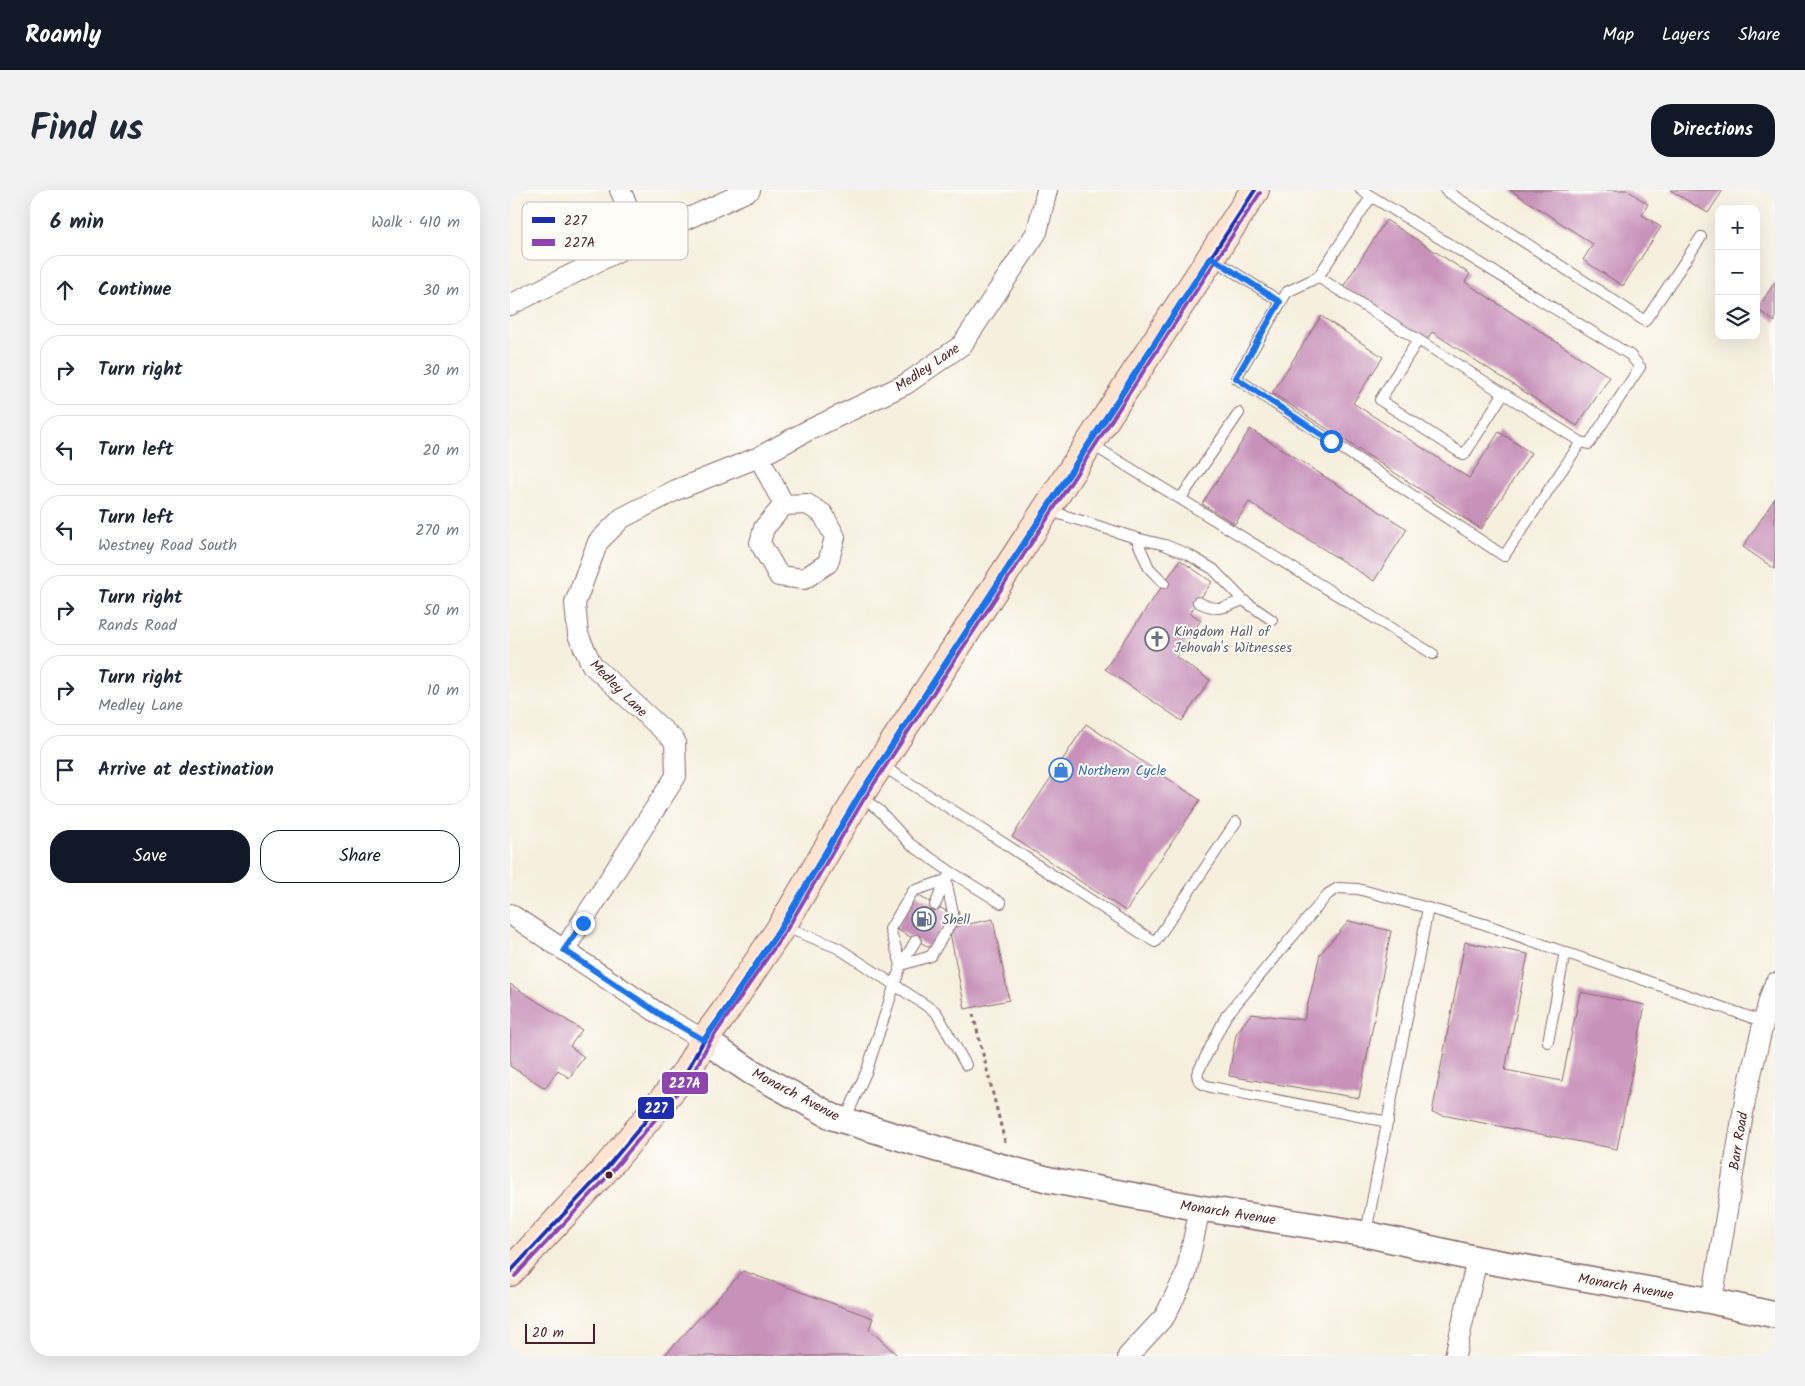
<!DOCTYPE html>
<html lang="en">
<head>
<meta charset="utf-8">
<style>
  body { margin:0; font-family:Kalam,sans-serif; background:#f2f2f3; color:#1f2937 }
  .controls { position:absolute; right:15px; top:15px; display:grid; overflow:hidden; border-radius:10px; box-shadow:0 5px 20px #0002 }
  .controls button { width:45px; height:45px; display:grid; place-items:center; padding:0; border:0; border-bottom:1px solid #e0e1e3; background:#fff; color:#1f2937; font:25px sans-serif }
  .scale { position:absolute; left:15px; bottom:12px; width:70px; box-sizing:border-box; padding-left:5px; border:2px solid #4a1f2b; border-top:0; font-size:14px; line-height:18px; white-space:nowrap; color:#4a1f2b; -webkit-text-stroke:4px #fdfcf7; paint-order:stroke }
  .stop { position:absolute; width:15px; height:15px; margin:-11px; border:4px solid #1a73e8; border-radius:50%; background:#fff }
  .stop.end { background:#1a73e8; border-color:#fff; box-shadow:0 1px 5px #0008 }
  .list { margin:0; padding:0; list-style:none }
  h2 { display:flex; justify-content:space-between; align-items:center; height:65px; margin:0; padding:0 20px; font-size:21px }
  h2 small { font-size:16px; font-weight:400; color:#747a83 }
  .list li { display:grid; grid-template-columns:32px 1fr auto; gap:15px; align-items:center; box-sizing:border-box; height:70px; margin:0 10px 10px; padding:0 10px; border:1px solid #e0e1e3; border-radius:20px }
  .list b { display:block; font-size:19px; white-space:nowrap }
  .list p { margin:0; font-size:16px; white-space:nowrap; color:#747a83 }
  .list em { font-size:16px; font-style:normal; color:#747a83 }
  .actions { display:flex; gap:10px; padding:15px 20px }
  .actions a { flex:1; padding:11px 0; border:1px solid #111827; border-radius:20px; text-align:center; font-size:18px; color:#111827 }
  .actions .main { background:#111827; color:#fff }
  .icon { flex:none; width:28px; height:28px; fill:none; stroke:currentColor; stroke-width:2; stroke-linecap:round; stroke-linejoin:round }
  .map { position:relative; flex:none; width:1265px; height:1166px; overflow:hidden; border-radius:20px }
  header { display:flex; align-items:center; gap:30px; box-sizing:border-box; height:70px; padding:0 25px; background:#111827; color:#fff }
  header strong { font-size:24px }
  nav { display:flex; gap:28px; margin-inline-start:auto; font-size:18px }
  .intro { display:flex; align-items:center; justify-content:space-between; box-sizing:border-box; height:120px; padding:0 30px }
  h1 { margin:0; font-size:35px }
  .button { padding:12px 22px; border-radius:20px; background:#111827; color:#fff; font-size:18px; font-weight:700 }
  main { display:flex; gap:30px; padding:0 30px }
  aside { flex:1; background:#fff; border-radius:20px; box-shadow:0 5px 20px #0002 }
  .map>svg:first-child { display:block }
  .building { fill:#c791ba }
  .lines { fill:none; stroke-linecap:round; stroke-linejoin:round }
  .service-casing { stroke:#86686a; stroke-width:12 }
  .minor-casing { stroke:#86686a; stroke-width:22 }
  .tertiary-casing { stroke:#86686a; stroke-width:28 }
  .secondary-casing { stroke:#86686a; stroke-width:30 }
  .path { stroke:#86686a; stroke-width:3; stroke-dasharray:4 4; stroke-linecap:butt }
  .service { stroke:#fff; stroke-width:10 }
  .minor { stroke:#fff; stroke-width:20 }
  .tertiary { stroke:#fff; stroke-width:25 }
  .secondary { stroke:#fde4d1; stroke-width:28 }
  .bus-1-casing { stroke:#fdfcf7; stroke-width:8 }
  .bus-2-casing { stroke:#fdfcf7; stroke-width:8 }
  .bus-1 { stroke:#1e2dae; stroke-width:4 }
  .bus-2 { stroke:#8e44ad; stroke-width:4 }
  .route { stroke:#1a73e8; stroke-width:6 }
  .bus-dot { fill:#4a1f2b; stroke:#fdfcf7; stroke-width:2 }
  .labels { text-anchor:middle; stroke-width:4; stroke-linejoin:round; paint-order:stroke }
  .street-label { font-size:14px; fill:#4a1f2b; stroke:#fdfcf7 }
  .worship-label { font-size:14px; fill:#5b616d; stroke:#fdfcf7; text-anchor:start }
  .shop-label { font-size:14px; fill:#366cbe; stroke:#fdfcf7; text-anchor:start }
  .service-label { font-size:14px; fill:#4e5e75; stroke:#fdfcf7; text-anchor:start }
  .key { fill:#fdfcf7; stroke:#c7baba; stroke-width:1 }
  .key-label { font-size:14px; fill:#4a1f2b }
  .line-badge { stroke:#fdfcf7; stroke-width:2 }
  .badge-label { font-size:14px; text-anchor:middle; font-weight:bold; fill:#fff }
</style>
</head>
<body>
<header>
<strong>Roamly</strong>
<nav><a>Map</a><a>Layers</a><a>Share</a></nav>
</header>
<div class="intro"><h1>Find us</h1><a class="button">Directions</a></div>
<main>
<aside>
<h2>6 min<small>Walk · 410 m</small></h2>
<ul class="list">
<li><svg class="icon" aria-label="ahead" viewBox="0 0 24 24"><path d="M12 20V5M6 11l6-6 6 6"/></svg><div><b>Continue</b></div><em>30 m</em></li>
<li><svg class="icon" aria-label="right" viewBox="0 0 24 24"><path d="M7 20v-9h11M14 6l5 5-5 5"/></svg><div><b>Turn right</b></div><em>30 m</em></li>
<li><svg class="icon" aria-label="left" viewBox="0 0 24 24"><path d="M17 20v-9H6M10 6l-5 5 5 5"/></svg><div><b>Turn left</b></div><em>20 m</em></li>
<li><svg class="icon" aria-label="left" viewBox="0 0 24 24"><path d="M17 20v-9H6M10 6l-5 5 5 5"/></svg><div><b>Turn left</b><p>Westney Road South</p></div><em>270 m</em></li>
<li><svg class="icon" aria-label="right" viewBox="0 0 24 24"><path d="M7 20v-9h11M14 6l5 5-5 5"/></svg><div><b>Turn right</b><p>Rands Road</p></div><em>50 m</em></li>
<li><svg class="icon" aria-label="right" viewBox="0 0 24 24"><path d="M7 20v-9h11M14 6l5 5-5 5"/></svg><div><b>Turn right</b><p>Medley Lane</p></div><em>10 m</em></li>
<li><svg class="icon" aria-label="arrive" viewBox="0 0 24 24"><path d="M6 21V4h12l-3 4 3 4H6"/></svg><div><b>Arrive at destination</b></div></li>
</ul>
<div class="actions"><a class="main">Save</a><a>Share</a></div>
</aside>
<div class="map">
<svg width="1265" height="1166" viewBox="0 0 1265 1166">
  <rect width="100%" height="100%" fill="#fdfcf7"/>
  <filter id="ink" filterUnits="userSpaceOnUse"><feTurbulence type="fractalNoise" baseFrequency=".02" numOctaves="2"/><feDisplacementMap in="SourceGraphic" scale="10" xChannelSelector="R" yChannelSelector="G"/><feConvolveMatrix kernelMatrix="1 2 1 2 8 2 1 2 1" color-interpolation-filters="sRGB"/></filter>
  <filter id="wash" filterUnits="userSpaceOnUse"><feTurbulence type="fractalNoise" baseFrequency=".0096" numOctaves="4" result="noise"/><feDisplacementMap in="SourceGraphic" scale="20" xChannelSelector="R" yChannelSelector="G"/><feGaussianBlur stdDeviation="1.12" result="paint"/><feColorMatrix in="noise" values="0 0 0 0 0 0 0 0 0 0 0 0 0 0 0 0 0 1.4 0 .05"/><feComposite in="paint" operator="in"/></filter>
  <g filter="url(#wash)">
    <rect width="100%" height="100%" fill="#f6efde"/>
    <g id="blocks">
      <!-- building -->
      <path class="building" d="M1000,0H1117L1138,14L1132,25L1151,37L1113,96L1073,70L1083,54Z
        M1160,0H1213L1198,23Z
        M876,30L960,84L955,92L1100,187L1067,236L922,142L916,151L833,97Z
        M1265,92V132L1247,119Z
        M811,126L873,167L843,213L959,288L989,242L1021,263L971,339L762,203Z
        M740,239L897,339L864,391L739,312L725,334L692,314Z
        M1265,308V379L1233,357Z
        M670,370L702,392L680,423L691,430L666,467L700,490L672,531L595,479Z
        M576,534L690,610L616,721L502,647Z
        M405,704L440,723L421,758L386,739Z
        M483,729L499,810L455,819L439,738Z
        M839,731L881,741L849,908L719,886L726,844L741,824L794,830L810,764Z
        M955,752L1018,764L995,880L1052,891L1070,802L1135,815L1107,959L922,923Z
        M0,794L72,840L60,856L74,867L59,888L48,880L35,898L0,876Z
        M233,1081L363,1128L359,1139L386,1164L384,1166H154Z"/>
    </g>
  </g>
  <g filter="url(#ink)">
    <use href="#blocks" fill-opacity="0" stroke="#86686a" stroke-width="1"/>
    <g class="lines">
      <!-- service casing -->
      <g class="service-casing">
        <path id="service" d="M851,0L1120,165L1130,177L1079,254L1071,252L808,87L777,102L726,188L994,366L1071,252
          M935,0L1135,131L1191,47
          M702,68L771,112
          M808,87L861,7
          M908,150L870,210L954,265L993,204
          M581,254L923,464
          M671,308L729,223
          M537,320L626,348L655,355L677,364L703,379L733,410L762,430
          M626,348L639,378L654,393
          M688,412C708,422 714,418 733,410
          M371,575L466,635L645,752L726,632
          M350,606L370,621L400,654L441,682L491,713
          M425,715L436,690
          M273,736L328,758L426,822L456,875
          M391,775L421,766L444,728L436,690
          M391,775L406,750
          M1038,852L1055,762
          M335,930L357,880L391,775L380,739L403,701L436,690L441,682
          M878,932L701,897C693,895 688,893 687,884L716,826L818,704L828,698L848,699L918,718
          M856,1043L918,718L974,734L1254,832"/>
      </g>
      <!-- minor casing -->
      <g class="minor-casing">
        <path id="minor" d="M110,0L133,49
          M0,115L133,49L240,0
          M249,267L274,315L254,338L250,353L269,386L294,389L318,373L325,347L313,324L297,314L274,315
          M0,724L154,827L194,850
          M54,760L166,586L165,551L82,475L68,445L65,413L88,352L112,328L166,300L249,267L295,242L396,194L452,155L527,42L537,0
          M1202,1111L1236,905L1259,810L1265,793
          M618,1166L655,1126L676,1084L690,1018
          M945,1166L967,1069"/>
      </g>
      <!-- tertiary casing -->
      <g class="tertiary-casing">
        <path id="tertiary" d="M194,850L240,881L323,927L427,959L540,990L690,1018L856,1044L967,1069L1202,1111L1265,1125"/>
      </g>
      <!-- secondary casing -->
      <g class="secondary-casing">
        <path id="secondary" d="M0,1082L94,981L177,881L194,850L214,823L272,736L349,606L745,0"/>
      </g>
      <!-- path -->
      <path class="path" d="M463,824L495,952"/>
      <!-- service -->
      <use href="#service" class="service"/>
      <!-- minor -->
      <use href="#minor" class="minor"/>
      <!-- tertiary -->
      <use href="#tertiary" class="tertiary"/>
      <!-- secondary -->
      <use href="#secondary" class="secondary"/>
      <!-- bus-1 casing -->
      <g class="bus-1-casing">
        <path id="bus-1" d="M0,1082L94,981L177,881L194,850L272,736L349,606L745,0"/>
      </g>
      <!-- bus-2 casing -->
      <g class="bus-2-casing">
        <path id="bus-2" d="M5,1086L99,985L182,885L199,853L277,739L354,609L750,3"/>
      </g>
      <!-- bus-1 -->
      <use href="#bus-1" class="bus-1"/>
      <!-- bus-2 -->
      <use href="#bus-2" class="bus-2"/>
    </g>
  </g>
  <g class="lines" filter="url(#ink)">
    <!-- route -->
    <path class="route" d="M73,733L54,760L154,827L194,850L214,823L272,736L349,606L701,67L770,112L726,188L821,251"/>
  </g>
  <!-- icons -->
  <defs>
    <g id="church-ring" transform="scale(1.25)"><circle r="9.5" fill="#fdfcf7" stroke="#6b7280" stroke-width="1.5"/><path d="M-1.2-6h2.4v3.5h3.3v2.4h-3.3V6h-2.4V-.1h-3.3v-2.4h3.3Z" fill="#6b7280"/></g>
    <g id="shop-ring" transform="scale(1.25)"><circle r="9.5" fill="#fdfcf7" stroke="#3f7fe0" stroke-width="1.5"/><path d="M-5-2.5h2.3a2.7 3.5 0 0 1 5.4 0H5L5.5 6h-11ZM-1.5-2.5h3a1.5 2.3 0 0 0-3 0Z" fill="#3f7fe0"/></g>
    <g id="fuel-ring" transform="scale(1.25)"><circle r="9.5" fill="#fdfcf7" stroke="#5c6f8a" stroke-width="1.5"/><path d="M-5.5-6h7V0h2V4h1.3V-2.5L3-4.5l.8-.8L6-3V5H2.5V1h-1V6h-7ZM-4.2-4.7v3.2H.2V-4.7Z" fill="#5c6f8a"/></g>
  </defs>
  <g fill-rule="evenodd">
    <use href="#church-ring" x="647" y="449"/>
    <use href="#shop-ring" x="551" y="580"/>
    <use href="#fuel-ring" x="414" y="729"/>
  </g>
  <!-- markers -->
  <circle class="bus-dot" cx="99" cy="985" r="4.5"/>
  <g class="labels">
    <!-- street labels -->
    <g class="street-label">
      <text transform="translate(417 177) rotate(-34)" y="5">Medley Lane</text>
      <text transform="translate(109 498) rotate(45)" y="5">Medley Lane</text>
      <text transform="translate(286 904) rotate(28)" y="5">Monarch Avenue</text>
      <text transform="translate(1228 951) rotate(-81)" y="5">Barr Road</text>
      <text transform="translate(718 1022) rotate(9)" y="5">Monarch Avenue</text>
      <text transform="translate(1116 1096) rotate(10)" y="5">Monarch Avenue</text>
    </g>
    <!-- worship labels -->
    <g class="worship-label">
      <text x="664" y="446">Kingdom Hall of<tspan x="664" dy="16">Jehovah's Witnesses</tspan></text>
    </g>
    <!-- shop labels -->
    <g class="shop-label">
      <text x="568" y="585">Northern Cycle</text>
    </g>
    <!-- service labels -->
    <g class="service-label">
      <text x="432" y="734">Shell</text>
    </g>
  </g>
  <!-- legend -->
  <rect x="12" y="12" width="166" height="58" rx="8" class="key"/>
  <rect x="22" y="27" width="23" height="6" fill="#1e2dae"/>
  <rect x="22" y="49" width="23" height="7" fill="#8e44ad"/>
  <g class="key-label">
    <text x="54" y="35">227</text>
    <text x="54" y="57">227A</text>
  </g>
  <g class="line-badge">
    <rect x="151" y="881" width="48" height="24" rx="5" fill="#8e44ad"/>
    <rect x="127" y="906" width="38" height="24" rx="5" fill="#1e2dae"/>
  </g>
  <g class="badge-label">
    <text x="175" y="898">227A</text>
    <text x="146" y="923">227</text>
  </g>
</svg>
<div class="controls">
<button>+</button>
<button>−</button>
<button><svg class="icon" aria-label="layers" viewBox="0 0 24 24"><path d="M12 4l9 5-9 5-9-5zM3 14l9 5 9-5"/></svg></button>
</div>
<div class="scale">20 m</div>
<div class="stop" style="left:821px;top:251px"></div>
<div class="stop end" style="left:73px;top:733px"></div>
</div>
</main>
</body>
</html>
